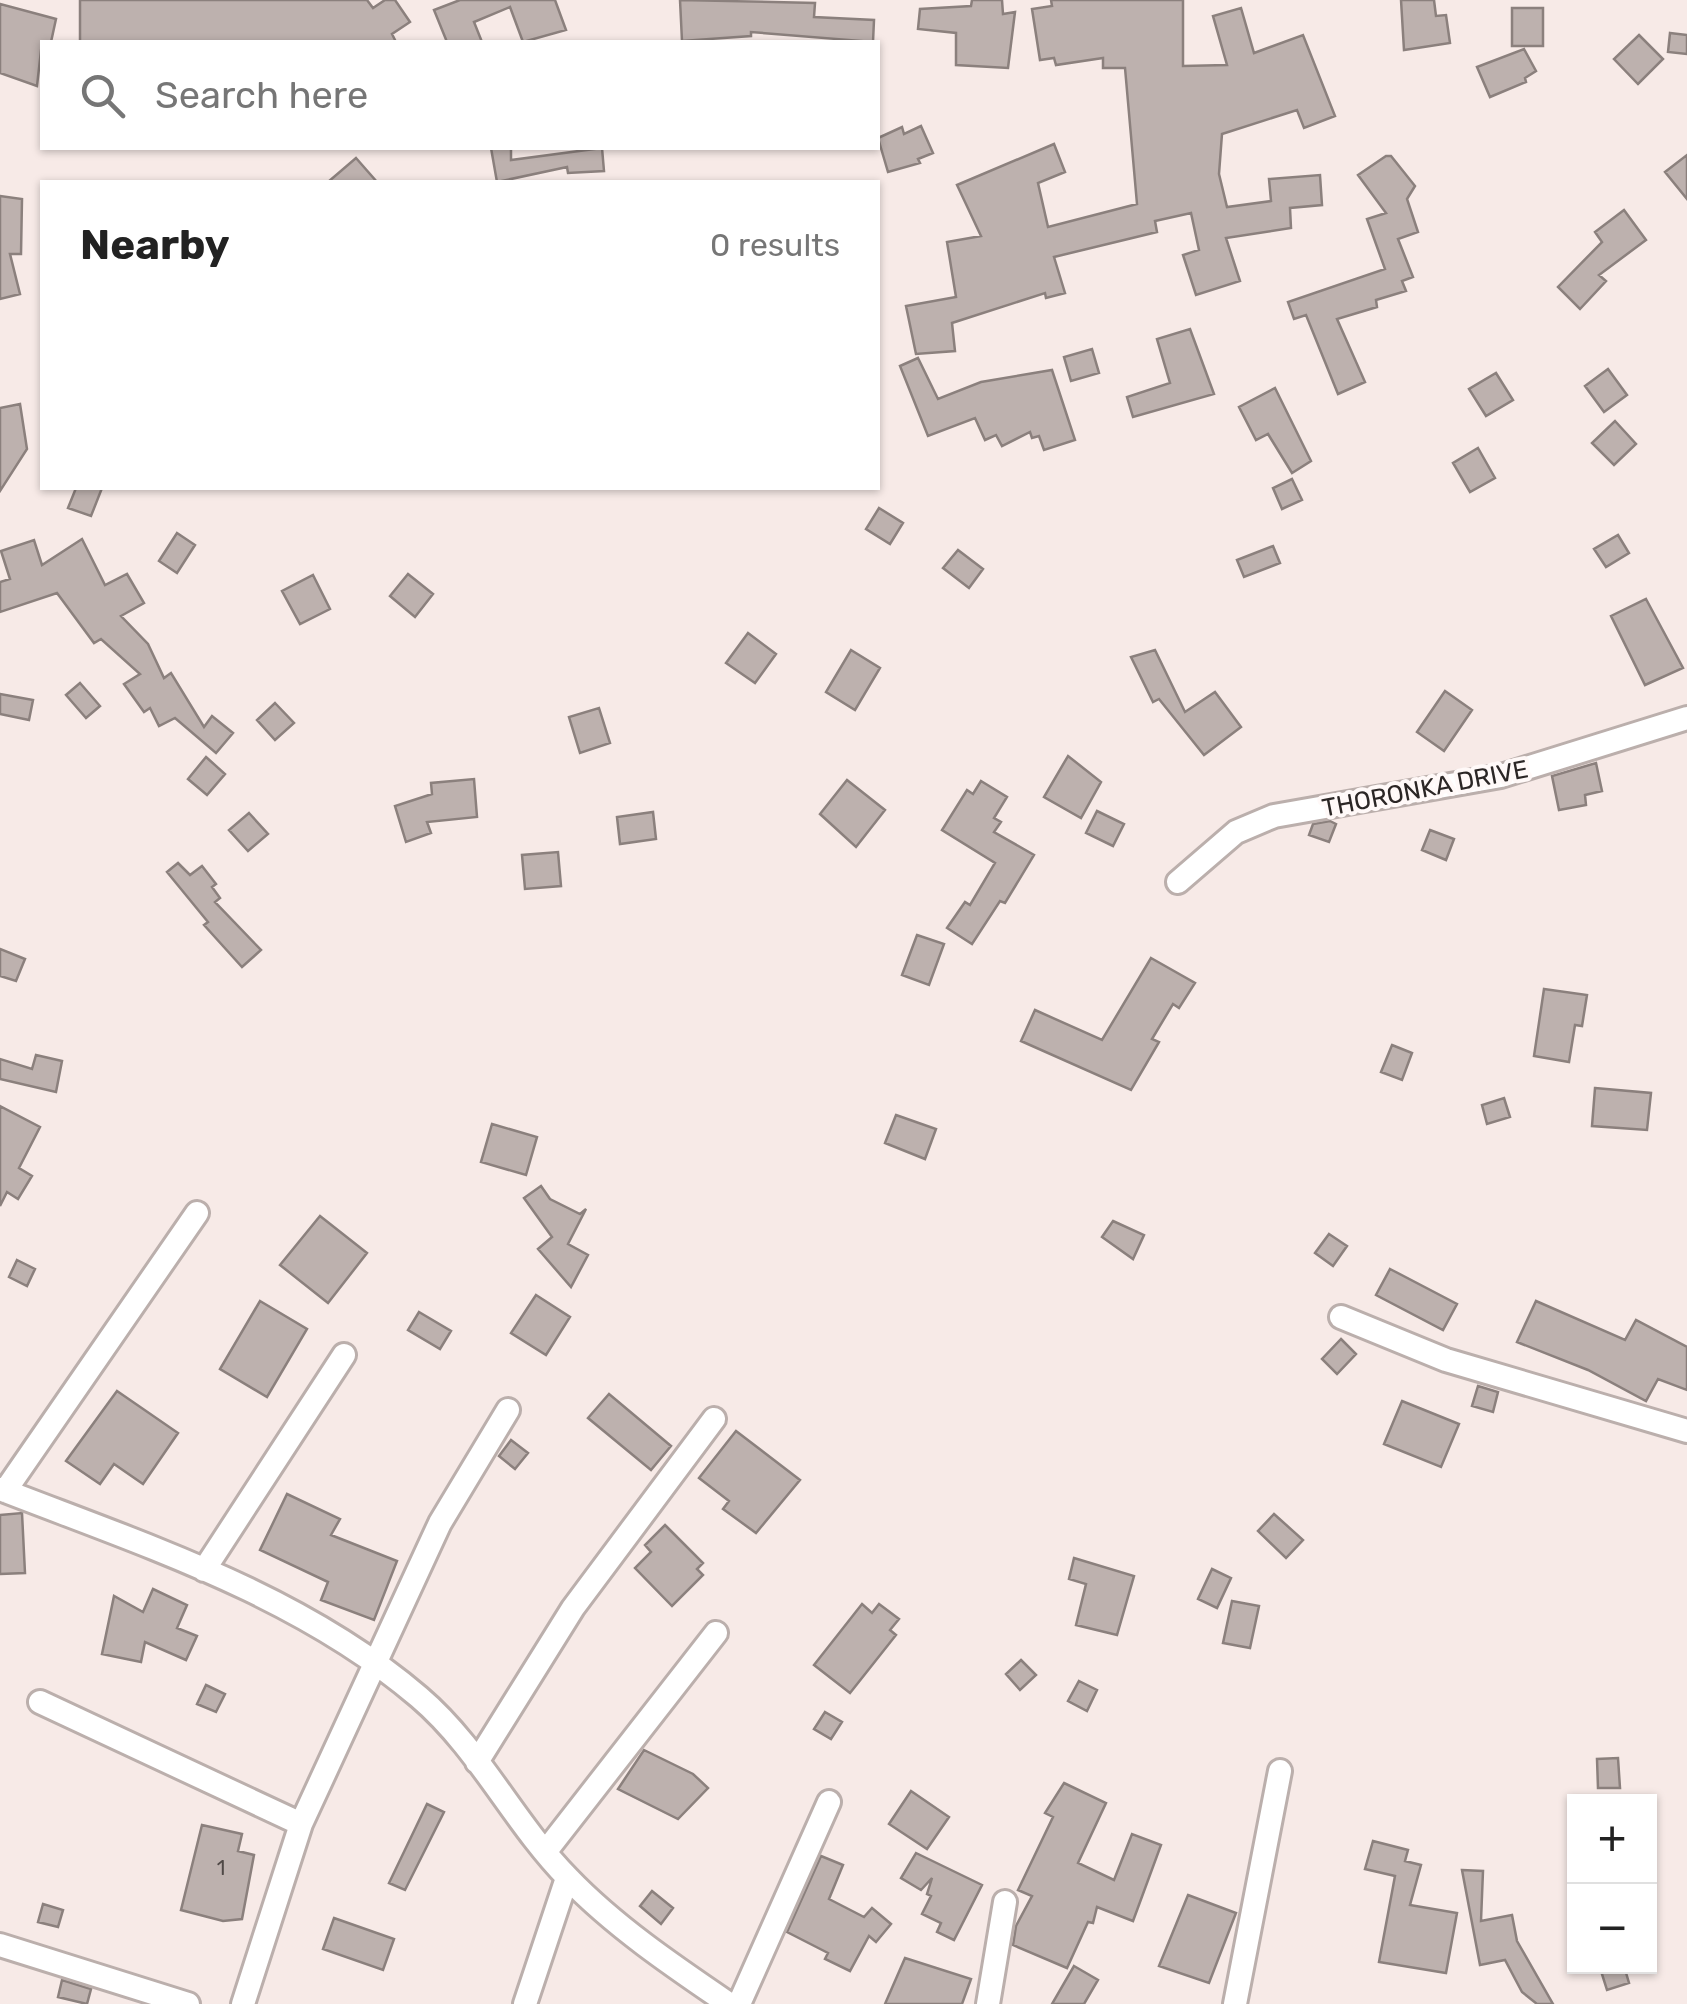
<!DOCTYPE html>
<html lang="en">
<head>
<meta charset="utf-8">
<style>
  body { margin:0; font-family:Rubik,sans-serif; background:#f6f6f6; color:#222 }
  .controls { position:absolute; right:30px; bottom:30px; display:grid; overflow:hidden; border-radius:0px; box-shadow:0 2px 8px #0004 }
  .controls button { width:90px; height:90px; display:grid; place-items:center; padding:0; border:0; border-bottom:2px solid #e0e0e0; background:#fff; color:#222; font:50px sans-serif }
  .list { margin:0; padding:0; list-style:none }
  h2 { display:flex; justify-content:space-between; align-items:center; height:130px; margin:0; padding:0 40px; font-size:42px }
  h2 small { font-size:32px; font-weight:400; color:#767676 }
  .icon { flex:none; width:55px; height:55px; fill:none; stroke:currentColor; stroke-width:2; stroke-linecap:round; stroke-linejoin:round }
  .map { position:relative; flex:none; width:1687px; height:2004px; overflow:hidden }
  .search { position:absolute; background:#fff; box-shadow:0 2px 8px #0004; left:40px; top:40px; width:840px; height:110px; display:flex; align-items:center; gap:25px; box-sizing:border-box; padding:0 35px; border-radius:0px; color:#767676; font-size:38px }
  .panel { position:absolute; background:#fff; box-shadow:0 2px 8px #0004; left:40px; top:180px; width:840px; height:310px; border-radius:0px }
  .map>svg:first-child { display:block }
  .building { fill:#bdb1ae; stroke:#8b807d; stroke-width:2.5 }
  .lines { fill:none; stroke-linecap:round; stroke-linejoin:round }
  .street-casing { stroke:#bbafac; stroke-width:28 }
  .street { stroke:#fff; stroke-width:22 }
  .labels { text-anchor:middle; stroke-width:8; stroke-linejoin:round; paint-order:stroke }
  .number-label { font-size:20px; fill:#504947 }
  .street-label { font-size:25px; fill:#2b2625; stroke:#fff9f8 }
</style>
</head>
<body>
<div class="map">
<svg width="1687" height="2004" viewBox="0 0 1687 2004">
  <rect width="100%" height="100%" fill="#f7eae7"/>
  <!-- building -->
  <path class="building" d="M80,0H367L373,8L385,0H395L410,22L392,34L396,42H80Z
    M460,0H555L566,30L523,42L510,7L474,22L482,42H447L434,10Z
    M680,0L815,3L814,17L874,20L873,42L751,32V36L682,41Z
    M972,0H1002L1003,14L1015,12L1008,68L956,65V33L918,29L920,9L971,6Z
    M1051,0H1183V66L1227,65L1213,16L1241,8L1254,53L1303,35L1335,116L1304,128L1297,110L1222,134L1219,174L1227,207L1271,201L1269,179L1320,175L1322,205L1290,208L1291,228L1226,238L1240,281L1196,295L1183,255L1199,250L1191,213L1155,221L1157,232L1054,257L1065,293L1046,298L1045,293L952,323L955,351L916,354L906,306L956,297L947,242L981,236L957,185L1054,144L1065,172L1038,183L1048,227L1137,204L1125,68H1103V58L1056,65L1054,58L1040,60L1032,9L1052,6Z
    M1401,0H1434L1436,16L1446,15L1450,43L1404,50Z
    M0,4L56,19L51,42H42L37,86L0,73Z
    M1512,8H1543V46H1512Z
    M1670,33L1687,35V54L1668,52Z
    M1639,35L1663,59L1638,84L1614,59Z
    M1524,49L1536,71L1525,78L1526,82L1490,97L1477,67Z
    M921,126L933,153L918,159L920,163L888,172L878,138L902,127L904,134Z
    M491,148H511V160L602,148L604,171L568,173L567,167L497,182Z
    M1687,155V199L1665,172Z
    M1386,156H1391L1415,186L1407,199L1418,232L1398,239L1413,277L1402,281L1406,291L1376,300L1377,307L1337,319L1365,382L1338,394L1306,315L1294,319L1288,302L1385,269L1367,219L1386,213L1358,175Z
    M356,158L377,182H328Z
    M0,196L22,199L21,254H10L20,294L0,299Z
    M1624,210L1646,240L1599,275L1606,281L1580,309L1558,287L1602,242L1595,232Z
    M1190,329L1214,394L1133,417L1127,397L1170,383L1157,339Z
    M1092,349L1099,373L1071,381L1064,357Z
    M918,358L938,399L981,382L1052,370L1075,440L1044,450L1039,436L1032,438L1030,432L1002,446L996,435L985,440L975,418L928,436L900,366Z
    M1608,369L1627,395L1604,412L1585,386Z
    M1496,373L1513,400L1486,416L1469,389Z
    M1275,388L1311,461L1292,473L1268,434L1256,440L1239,407Z
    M20,404L27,449L0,491V408Z
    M1615,421L1636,444L1614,465L1592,443Z
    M1478,448L1495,478L1470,492L1453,463Z
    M1292,479L1302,500L1282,509L1273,488Z
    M76,488H102L91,516L68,508Z
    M879,508L903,523L890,544L866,529Z
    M177,533L195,545L177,573L159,561Z
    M1618,535L1629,553L1606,567L1594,549Z
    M82,539L105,585L127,574L144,603L121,616L148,644L164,678L171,673L204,727L212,716L233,733L216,753L175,718L159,726L150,708L144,712L124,684L140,674L101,639L94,643L57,593L0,612V582L10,579L1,551L34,540L42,565Z
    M1273,546L1280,563L1244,577L1237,560Z
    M958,550L983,569L969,588L943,568Z
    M408,574L433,594L415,617L390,596Z
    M313,575L330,609L300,624L282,591Z
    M1646,599L1683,668L1645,685L1611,616Z
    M748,633L776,654L755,683L726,663Z
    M851,650L880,668L855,710L826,692Z
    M1155,650L1185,712L1215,692L1241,727L1204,755L1159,699L1153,702L1131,657Z
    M80,683L100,706L86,718L66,695Z
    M1445,691L1472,710L1444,751L1417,732Z
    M0,694L33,700L29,720L0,714Z
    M275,703L294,723L275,740L257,720Z
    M599,708L610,743L580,753L569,717Z
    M1068,756L1101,782L1081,818L1044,797Z
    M206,757L225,774L207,795L188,779Z
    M1596,763L1602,791L1585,795L1586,805L1559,810L1552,776Z
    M474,779L477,817L427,822L431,833L406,842L395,806L432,794L431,783Z
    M847,780L885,810L856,847L820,814Z
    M981,781L1007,797L994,818L1001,822L994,832L1034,855L1005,903L1000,901L972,944L947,928L965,902L970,905L995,863L942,830L967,790L973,794Z
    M1097,811L1124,824L1113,846L1086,833Z
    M653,812L656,839L620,844L617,817Z
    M249,813L268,834L248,851L229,830Z
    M1330,821L1336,824L1329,842L1309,835L1313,824Z
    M1430,830L1454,839L1446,860L1422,850Z
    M558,852L561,886L525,889L522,855Z
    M178,863L190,875L202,866L216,884L212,887L220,898L215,902L261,950L242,967L204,925L208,922L167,872Z
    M917,935L944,944L929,985L902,975Z
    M0,949L25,959L16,981L0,976Z
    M1151,958L1195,983L1179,1008L1173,1004L1152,1039L1159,1042L1131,1090L1021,1041L1035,1010L1102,1040Z
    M1544,989L1587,995L1582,1026L1575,1025L1569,1062L1534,1056Z
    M1392,1045L1412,1053L1402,1080L1381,1072Z
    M36,1055L62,1061L56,1092L0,1079V1059L32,1069Z
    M1595,1088L1651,1093L1647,1130L1592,1126Z
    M1504,1098L1510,1117L1487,1124L1482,1105Z
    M0,1106L40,1127L19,1168L32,1176L18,1199L7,1192L0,1206Z
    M896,1115L936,1129L925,1159L885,1143Z
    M492,1124L537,1137L526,1175L481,1162Z
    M541,1186L550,1199L580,1214L586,1209L568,1244L588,1255L571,1287L538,1249L552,1237L524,1198Z
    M320,1216L367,1253L328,1303L280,1265Z
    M1113,1221L1144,1235L1133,1259L1102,1237Z
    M1329,1234L1347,1246L1333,1266L1315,1253Z
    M17,1260L35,1269L27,1286L9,1277Z
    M1390,1269L1457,1304L1443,1330L1376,1295Z
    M536,1295L570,1317L546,1355L511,1333Z
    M260,1301L307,1329L267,1397L220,1369Z
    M1536,1301L1625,1340L1636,1320L1687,1347V1390L1658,1379L1646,1401L1588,1370L1517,1342Z
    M419,1312L451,1331L440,1349L408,1330Z
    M1341,1339L1356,1354L1337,1374L1322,1359Z
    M1478,1386L1498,1392L1493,1412L1472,1406Z
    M117,1391L178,1433L143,1484L114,1464L100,1484L66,1461Z
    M609,1394L671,1446L651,1470L588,1418Z
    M1402,1401L1459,1424L1441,1467L1384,1444Z
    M736,1431L800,1480L756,1533L723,1509L729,1501L699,1478Z
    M511,1440L528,1453L515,1469L499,1456Z
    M287,1494L340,1519L331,1535L397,1561L374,1620L321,1600L328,1582L260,1550Z
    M22,1513L25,1573L0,1574V1515Z
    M1274,1514L1303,1540L1286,1558L1258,1531Z
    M665,1525L703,1563L697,1569L703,1575L672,1606L635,1568L651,1552L645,1545Z
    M1074,1558L1134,1576L1117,1635L1076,1625L1086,1584L1069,1579Z
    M1212,1569L1231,1578L1217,1608L1198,1599Z
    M153,1589L187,1605L177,1628L197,1636L186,1660L145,1642L141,1662L102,1654L114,1596L143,1612Z
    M1232,1601L1259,1606L1250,1648L1223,1643Z
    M862,1604L872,1613L879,1604L899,1619L890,1630L896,1635L850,1693L814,1665Z
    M1021,1660L1036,1675L1020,1690L1006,1674Z
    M1079,1681L1097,1690L1087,1711L1068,1701Z
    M206,1685L225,1694L216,1712L197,1704Z
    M825,1712L842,1722L831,1739L814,1729Z
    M644,1750L693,1774L708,1788L678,1819L618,1789Z
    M1618,1758L1620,1788H1598L1597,1759Z
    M1064,1783L1106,1803L1078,1863L1114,1880L1132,1834L1161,1845L1133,1921L1097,1907L1093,1923L1088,1922L1067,1968L1013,1945L1016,1926L1032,1896L1018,1890L1053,1817L1045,1813Z
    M911,1791L949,1817L927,1849L889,1824Z
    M427,1804L444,1812L405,1890L389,1883Z
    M202,1825L242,1834L238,1851L254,1855L242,1919L223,1921L181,1910Z
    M1373,1841L1408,1850L1405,1861L1421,1865L1410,1905L1457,1913L1446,1973L1379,1962L1395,1876L1365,1869Z
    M916,1853L982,1885L954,1940L937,1932L941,1923L922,1914L931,1896L927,1894L932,1878L921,1890L901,1878Z
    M821,1856L843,1865L829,1899L864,1917L872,1908L891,1924L876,1942L869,1936L850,1971L825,1959L828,1953L787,1932Z
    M1462,1870L1483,1871L1481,1921L1512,1915L1517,1941L1553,2004H1537L1522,1992L1505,1960L1480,1965Z
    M652,1891L673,1908L661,1924L640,1906Z
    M1188,1895L1236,1913L1209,1983L1159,1966Z
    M43,1904L63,1910L58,1927L38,1922Z
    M334,1918L394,1939L383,1970L323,1949Z
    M905,1958L971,1979L962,2004H885Z
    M1074,1966L1098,1980L1084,2004H1052Z
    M1615,1966H1624L1629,1983L1607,1990L1601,1971Z
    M62,1980L91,1989L87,2004L58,1997Z"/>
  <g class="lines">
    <!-- street casing -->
    <g class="street-casing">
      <path id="street" d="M1178,882L1236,832L1274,816L1501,776L1687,718
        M1341,1317L1446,1360L1687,1431
        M0,1489C144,1545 300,1595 419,1697C479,1748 513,1822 568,1878C614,1926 673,1966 729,2004
        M5,1491L197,1213
        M204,1570L344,1355
        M40,1702L301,1824
        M477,1762L573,1608L714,1419
        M546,1851L716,1633
        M0,1945L188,2004
        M243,2004L301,1824L440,1523L508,1410
        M525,2004L567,1878
        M739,2004L829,1802
        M988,2004L1005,1902
        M1235,2004L1280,1771"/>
    </g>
    <!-- street -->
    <use href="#street" class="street"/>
  </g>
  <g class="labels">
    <!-- number labels -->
    <g class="number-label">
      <text x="221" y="1875">1</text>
    </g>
    <!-- street labels -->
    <g class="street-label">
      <text transform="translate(1425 788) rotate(-11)" y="9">THORONKA DRIVE</text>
    </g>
  </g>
</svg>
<div class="controls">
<button>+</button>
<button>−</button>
</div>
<div class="search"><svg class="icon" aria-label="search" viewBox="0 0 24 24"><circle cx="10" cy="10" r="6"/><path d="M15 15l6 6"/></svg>Search here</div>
<section class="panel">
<h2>Nearby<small>0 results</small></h2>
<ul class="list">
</ul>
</section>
</div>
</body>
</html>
